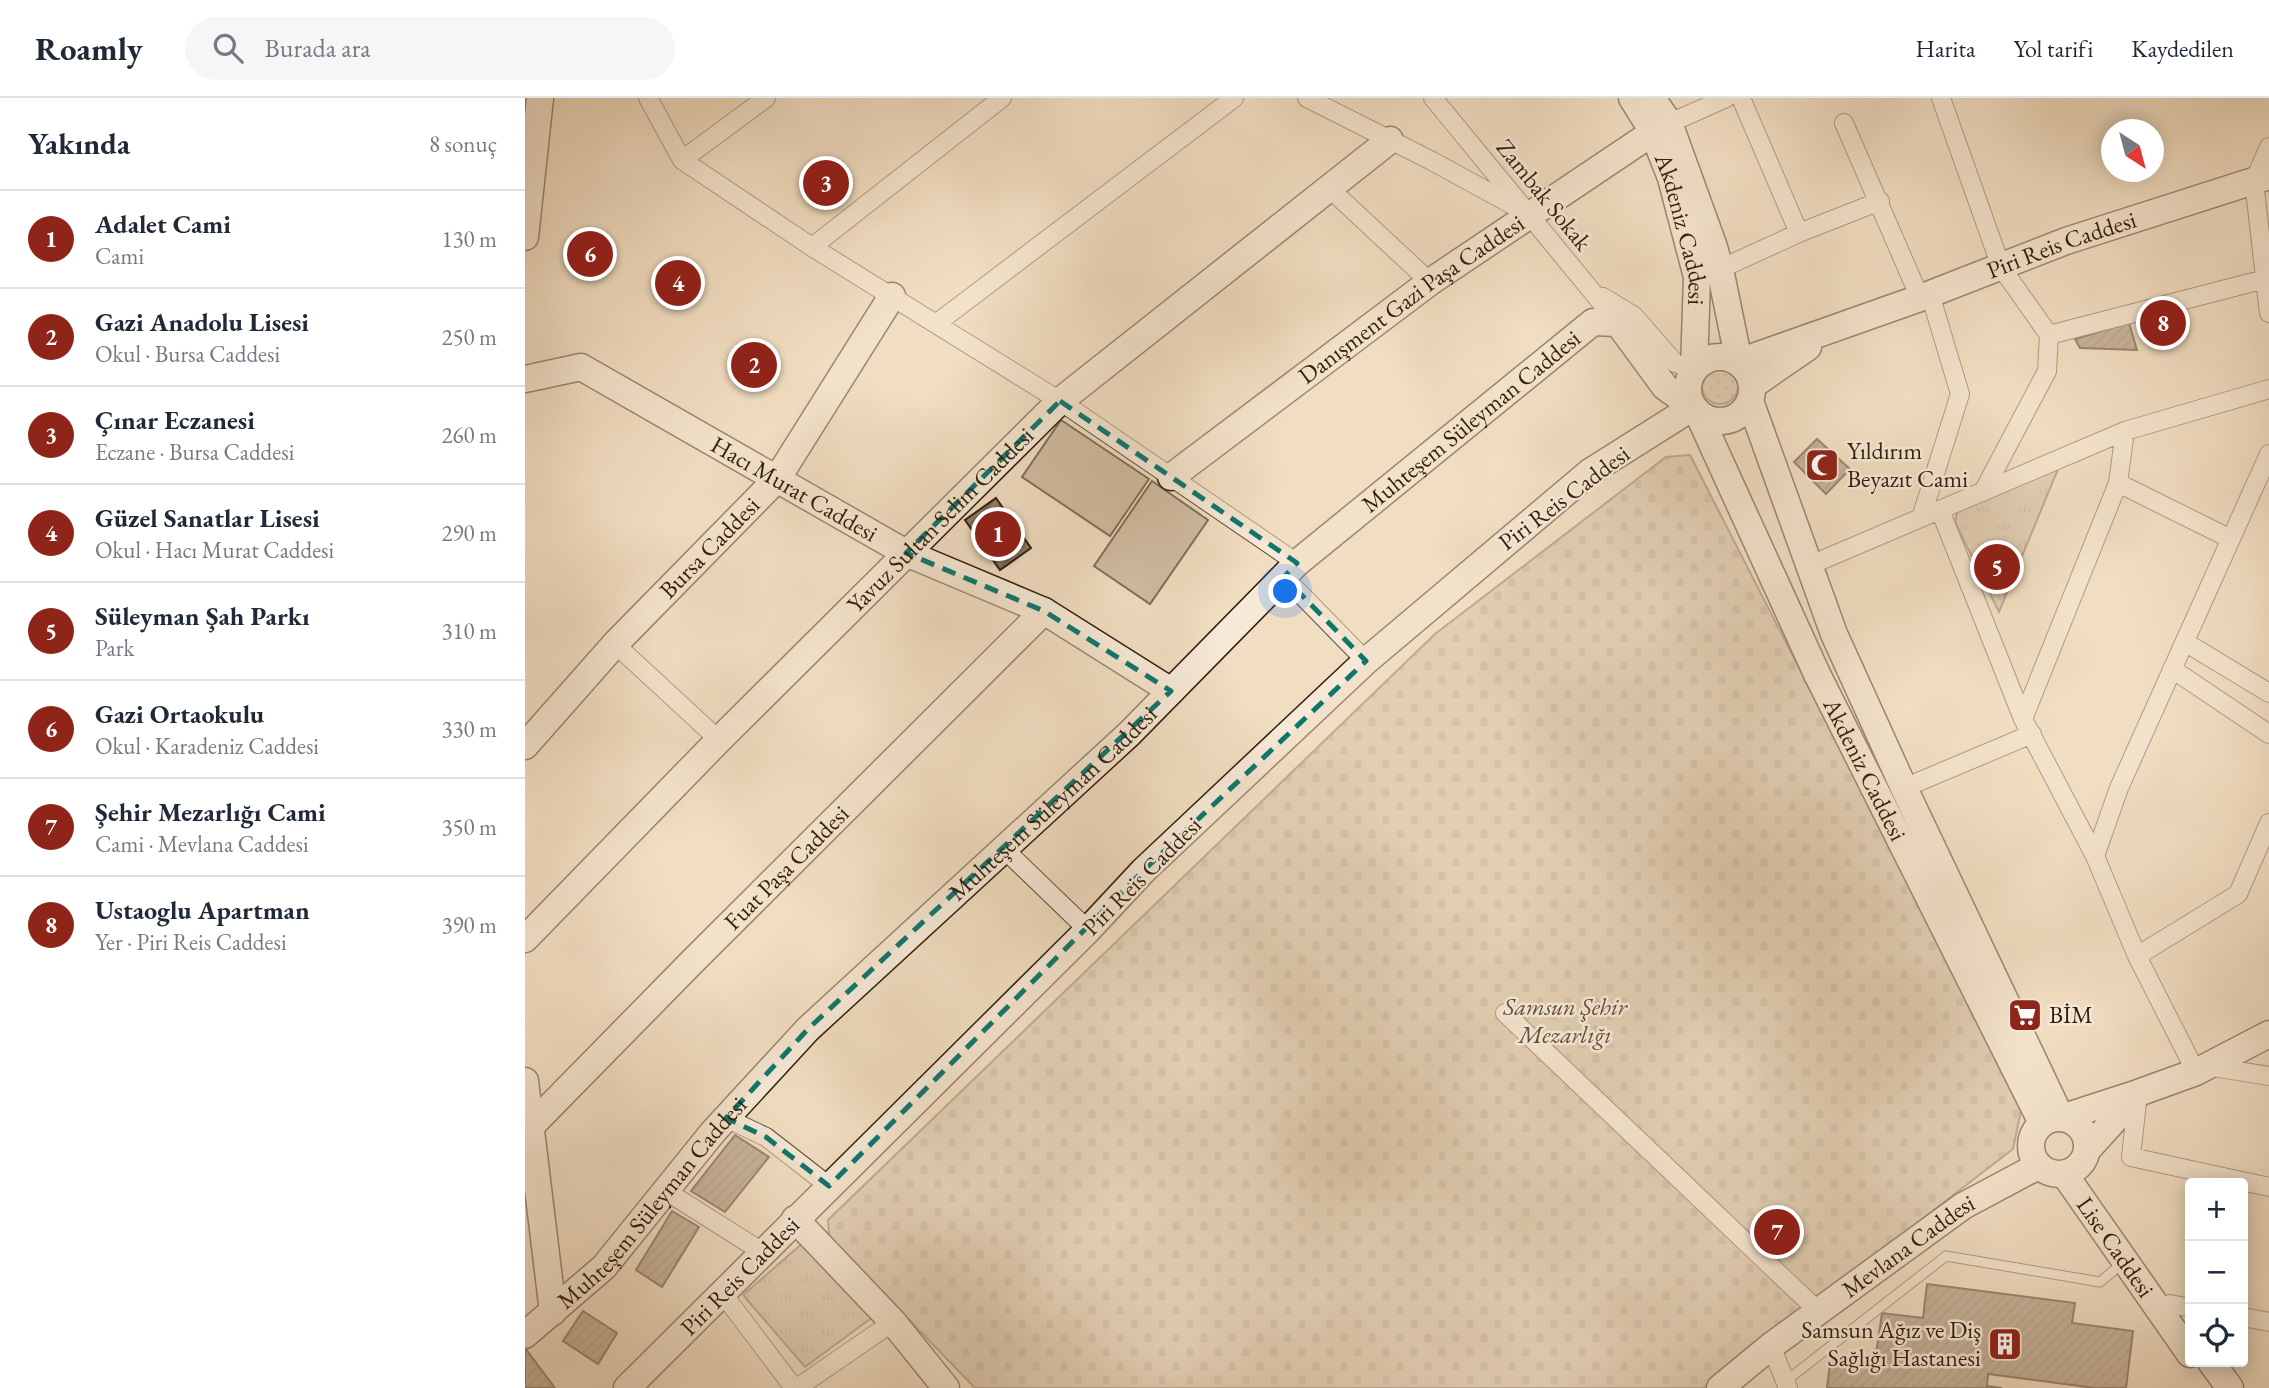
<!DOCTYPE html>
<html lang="tr">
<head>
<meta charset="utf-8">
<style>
  body { margin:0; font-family:"EB Garamond",serif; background:#f6f6f7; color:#1f2937 }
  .controls { position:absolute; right:21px; bottom:21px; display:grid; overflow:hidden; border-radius:7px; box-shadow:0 4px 18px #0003 }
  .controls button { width:63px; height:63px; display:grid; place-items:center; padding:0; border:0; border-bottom:2px solid #e0e1e3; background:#fff; color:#1f2937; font:35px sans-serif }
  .compass { position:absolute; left:1576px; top:21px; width:63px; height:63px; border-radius:50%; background:#fff; box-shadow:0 4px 18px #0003; rotate:144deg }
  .you { position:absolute; left:761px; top:494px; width:24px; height:24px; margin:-18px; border:5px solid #fff; border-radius:50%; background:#1a73e8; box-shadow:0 0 0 10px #1a73e833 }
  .badge { display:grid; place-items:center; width:46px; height:46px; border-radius:50%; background:#8f2418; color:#fff; font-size:23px; font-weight:700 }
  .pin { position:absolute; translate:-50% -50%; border:4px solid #fff; box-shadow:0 2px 7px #0006 }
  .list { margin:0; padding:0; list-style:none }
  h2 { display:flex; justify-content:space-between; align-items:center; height:91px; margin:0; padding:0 28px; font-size:30px }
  h2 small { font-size:23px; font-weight:400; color:#747a83 }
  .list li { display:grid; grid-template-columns:46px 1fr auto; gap:21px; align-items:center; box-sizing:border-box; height:98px; padding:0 28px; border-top:2px solid #e0e1e3 }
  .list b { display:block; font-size:26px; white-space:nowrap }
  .list p { margin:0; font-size:23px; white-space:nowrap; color:#747a83 }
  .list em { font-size:23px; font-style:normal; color:#747a83 }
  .icon { flex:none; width:38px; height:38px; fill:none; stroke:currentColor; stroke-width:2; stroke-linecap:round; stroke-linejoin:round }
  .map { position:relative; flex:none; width:1744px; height:1290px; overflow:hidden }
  header { display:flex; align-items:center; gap:42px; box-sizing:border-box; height:98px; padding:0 35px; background:#fff; border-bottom:2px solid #e0e1e3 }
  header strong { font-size:33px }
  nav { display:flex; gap:38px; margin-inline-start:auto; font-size:24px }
  .search { width:490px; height:63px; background:#f6f6f7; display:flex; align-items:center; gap:18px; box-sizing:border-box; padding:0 24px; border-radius:38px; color:#747a83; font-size:26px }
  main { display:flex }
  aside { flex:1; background:#fff }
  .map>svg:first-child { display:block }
  .grass { fill:url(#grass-dots); stroke:#826e57; stroke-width:2 }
  .cemetery { fill:url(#cemetery-stones); stroke:#826e57; stroke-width:2 }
  .park { fill:url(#park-tufts); stroke:#826e57; stroke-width:2 }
  .pitch { fill:#d1bda2; stroke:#826e57; stroke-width:2 }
  .building { fill:url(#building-hatch); stroke:#331e0c; stroke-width:2 }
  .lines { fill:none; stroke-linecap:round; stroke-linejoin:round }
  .lane-casing { stroke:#624e39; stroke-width:11 }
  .street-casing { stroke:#624e39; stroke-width:20 }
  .secondary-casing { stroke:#331e0c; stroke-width:29 }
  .lane { stroke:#f6e9d7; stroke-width:9 }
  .street { stroke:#f6e9d7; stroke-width:18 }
  .secondary { stroke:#f6e9d7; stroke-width:26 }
  .marked { fill:none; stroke:#0f766e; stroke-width:5; stroke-dasharray:14 9; stroke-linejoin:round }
  .labels { text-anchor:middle; stroke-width:5; stroke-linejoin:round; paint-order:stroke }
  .street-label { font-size:24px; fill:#331e0c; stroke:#f6e9d7 }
  .poi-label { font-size:24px; fill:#331e0c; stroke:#f6e9d7; text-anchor:start }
  .park-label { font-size:24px; font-style:italic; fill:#624e39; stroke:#f6e9d7 }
</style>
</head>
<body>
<header>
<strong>Roamly</strong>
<div class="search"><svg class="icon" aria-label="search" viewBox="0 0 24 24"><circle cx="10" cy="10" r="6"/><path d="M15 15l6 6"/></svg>Burada ara</div>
<nav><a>Harita</a><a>Yol tarifi</a><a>Kaydedilen</a></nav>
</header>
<main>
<aside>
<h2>Yakında<small>8 sonuç</small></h2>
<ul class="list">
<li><span class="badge">1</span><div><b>Adalet Cami</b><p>Cami</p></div><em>130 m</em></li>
<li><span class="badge">2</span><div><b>Gazi Anadolu Lisesi</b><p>Okul · Bursa Caddesi</p></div><em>250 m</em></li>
<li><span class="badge">3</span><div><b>Çınar Eczanesi</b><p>Eczane · Bursa Caddesi</p></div><em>260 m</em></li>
<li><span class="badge">4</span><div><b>Güzel Sanatlar Lisesi</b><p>Okul · Hacı Murat Caddesi</p></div><em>290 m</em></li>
<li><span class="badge">5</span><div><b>Süleyman Şah Parkı</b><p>Park</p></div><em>310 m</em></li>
<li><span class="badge">6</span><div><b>Gazi Ortaokulu</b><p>Okul · Karadeniz Caddesi</p></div><em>330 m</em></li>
<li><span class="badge">7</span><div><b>Şehir Mezarlığı Cami</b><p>Cami · Mevlana Caddesi</p></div><em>350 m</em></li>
<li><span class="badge">8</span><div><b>Ustaoglu Apartman</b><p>Yer · Piri Reis Caddesi</p></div><em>390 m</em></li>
</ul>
</aside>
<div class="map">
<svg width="1744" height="1290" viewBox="0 0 1744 1290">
  <defs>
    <pattern id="grass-dots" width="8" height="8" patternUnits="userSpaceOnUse" patternTransform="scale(1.75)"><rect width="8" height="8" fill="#d1bda2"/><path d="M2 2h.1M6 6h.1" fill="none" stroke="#b4a28a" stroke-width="1.8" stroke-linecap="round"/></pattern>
    <pattern id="cemetery-stones" width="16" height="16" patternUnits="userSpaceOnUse" patternTransform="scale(1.75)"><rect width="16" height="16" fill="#d1bda2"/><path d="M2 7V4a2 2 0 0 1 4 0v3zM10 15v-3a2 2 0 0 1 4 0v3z" fill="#b4a28a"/></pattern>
    <pattern id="park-tufts" width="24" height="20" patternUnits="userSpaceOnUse" patternTransform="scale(1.75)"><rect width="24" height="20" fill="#d1bda2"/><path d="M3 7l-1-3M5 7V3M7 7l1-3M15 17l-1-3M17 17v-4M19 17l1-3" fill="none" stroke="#b4a28a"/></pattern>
    <pattern id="building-hatch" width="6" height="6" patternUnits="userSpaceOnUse" patternTransform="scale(1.75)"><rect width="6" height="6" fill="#96816a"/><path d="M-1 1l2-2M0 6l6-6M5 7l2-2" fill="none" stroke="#7b6956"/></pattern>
  </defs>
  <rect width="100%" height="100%" fill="#f1ddc1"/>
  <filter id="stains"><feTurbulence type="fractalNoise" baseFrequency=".00286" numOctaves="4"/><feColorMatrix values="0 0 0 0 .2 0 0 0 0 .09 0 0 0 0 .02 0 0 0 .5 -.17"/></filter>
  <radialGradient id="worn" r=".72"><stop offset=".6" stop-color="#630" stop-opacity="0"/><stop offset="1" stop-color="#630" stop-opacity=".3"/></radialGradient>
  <!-- grass -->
  <path class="grass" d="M1177 288a18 18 0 1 1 36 0a18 18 0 1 1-36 0Z"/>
  <!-- cemetery -->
  <path class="cemetery" d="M1165,357L1316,652L1496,1013L1488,1051L1178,1290H450L304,1139L303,1122L910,536L1141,359Z"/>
  <!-- park -->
  <path class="park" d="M1533,371L1474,514L1430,424L1433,411Z
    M279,1144L349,1218L280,1269L218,1197Z"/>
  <!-- pitch -->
  <path class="pitch" d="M536,322L624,381L585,438L497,379Z
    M627,383L683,422L625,506L569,468Z"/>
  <!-- building -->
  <path class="building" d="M1658,210L1661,228L1621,241L1615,221Z
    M1604,225L1612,252L1555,250L1550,241Z
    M1292,341L1325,371L1301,396L1269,364Z
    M471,400L506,450L475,472L440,422Z
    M210,1037L244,1059L200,1114L166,1093Z
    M147,1113L174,1129L137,1189L111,1172Z
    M1250,1115L1270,1136L1254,1152L1234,1131Z
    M1402,1186L1550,1205L1547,1225L1608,1233L1601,1290H1570L1463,1276L1462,1288L1477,1290H1302L1306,1258L1350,1264L1357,1215L1398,1220Z
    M58,1213L92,1235L73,1266L38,1243Z
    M0,1250L30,1290H0Z"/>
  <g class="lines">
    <!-- lane casing -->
    <g class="lane-casing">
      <path id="lane" d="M1261,1283L1421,1158L1575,1184L1599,1164"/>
    </g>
    <!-- street casing -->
    <g class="street-casing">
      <path id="street" d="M123,0L157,62L287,149L535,303L772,465
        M782,0L907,63L993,110
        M908,0L1093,225
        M1216,0L1274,135
        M1416,0L1476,169L1524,237L1522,273L1458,394
        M1319,25L1395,200
        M1136,29L1201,0
        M1744,49L1729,83L1744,215
        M157,62L241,0
        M804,90L905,184
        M287,149L477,0
        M1195,171L1274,135L1355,103
        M1078,199L1109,218L1150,265L1169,271
        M412,225L709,0
        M1524,237L1740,181
        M1593,385L1706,441
        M1415,412L1498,621L1570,758L1612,858L1671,974
        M1396,420L1435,296L1405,196
        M1283,468L1600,333L1744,291
        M759,479L841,563
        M1660,544L1744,595
        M90,546L194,642
        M1647,571L1744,636
        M1498,621L1593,385L1600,333
        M1379,690L1507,636
        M479,751L563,832
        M1570,758L1594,690L1744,356
        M1612,858L1713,796L1744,725
        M980,915L1293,1213
        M1682,968L1744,978
        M1613,995L1606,1059L1744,1089
        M201,1020L241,1039L304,1088
        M141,1093L239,1155
        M198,1196L269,1290
        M1645,1206L1665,1210
        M1718,1219L1744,1224
        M1246,1248L1263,1290
        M272,1290L368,1224"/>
    </g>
    <!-- secondary casing -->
    <g class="secondary-casing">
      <g id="secondary">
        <path id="s1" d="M1107,0L1128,34L1146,80L1172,179L1169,271"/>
        <path id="s2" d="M1127,0L1144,25L1189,149L1195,171L1214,264L1395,200L1541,143L1744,78"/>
        <path d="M0,139L15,0"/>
        <circle cx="1195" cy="291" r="32"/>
        <path id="s3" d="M0,281L56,269L381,455L519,513L646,593"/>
        <path d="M1228,287L1283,249"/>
        <path d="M1225,303L1309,536L1379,690L1536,1020L1613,995L1671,974L1744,936"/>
        <path id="s4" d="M1172,313L1292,576L1517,1025"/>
        <path id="s5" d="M646,379L905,184L1133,31"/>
        <path id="s6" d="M0,648L90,546L252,381L367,198"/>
        <path id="s7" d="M0,841L194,642L535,303L865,42"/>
        <path d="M0,983L28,1214"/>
        <circle cx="1534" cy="1048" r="28"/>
        <path id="s8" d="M7,1027L166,865L519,513"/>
        <path d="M1563,1051L1612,997"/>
        <path id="s9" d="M1540,1077L1665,1256"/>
        <path d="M270,1121L368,1224L421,1290"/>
        <path id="s10" d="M0,1237L79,1169L188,1034L283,931L604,636L772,465L1068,224L1093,225L1140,289L1168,309L1065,374L841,563L618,773L563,832L102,1290"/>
        <path d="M1686,1264L1705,1290"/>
        <path id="s11" d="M1195,1290L1246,1248L1438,1108L1513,1068"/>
      </g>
    </g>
    <!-- lane -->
    <use href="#lane" class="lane"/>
    <!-- street -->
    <use href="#street" class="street"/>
    <!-- secondary -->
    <use href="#secondary" class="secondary"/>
  </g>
  <!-- marked area -->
  <path d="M0 0H1744V1290H0ZM535,303L772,465L759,479L841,563L618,773L304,1088L241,1039L201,1020L283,931L646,593L519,513L381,455Z" fill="#f1ddc1" fill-opacity=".55" fill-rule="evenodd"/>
  <path class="marked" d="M535,303L772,465L759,479L841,563L618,773L304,1088L241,1039L201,1020L283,931L646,593L519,513L381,455Z"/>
  <!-- icons -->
  <defs>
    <g id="mosque-square" transform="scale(1.75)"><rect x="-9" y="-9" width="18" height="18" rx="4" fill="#8f2418" stroke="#f6e9d7"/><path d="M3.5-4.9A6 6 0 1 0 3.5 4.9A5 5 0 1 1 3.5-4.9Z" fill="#fff"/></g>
    <g id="supermarket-square" transform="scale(1.75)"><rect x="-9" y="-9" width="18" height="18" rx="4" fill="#8f2418" stroke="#f6e9d7"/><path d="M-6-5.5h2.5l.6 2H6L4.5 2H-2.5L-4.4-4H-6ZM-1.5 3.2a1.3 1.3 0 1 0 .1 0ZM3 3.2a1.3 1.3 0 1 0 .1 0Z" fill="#fff"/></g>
    <g id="building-square" transform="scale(1.75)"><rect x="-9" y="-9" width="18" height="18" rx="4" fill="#8f2418" stroke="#f6e9d7"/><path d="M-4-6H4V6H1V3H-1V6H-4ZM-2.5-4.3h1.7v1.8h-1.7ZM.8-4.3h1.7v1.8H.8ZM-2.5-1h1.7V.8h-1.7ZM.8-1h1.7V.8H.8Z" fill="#fff"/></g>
  </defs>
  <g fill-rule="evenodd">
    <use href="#mosque-square" x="1297" y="367"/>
    <use href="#supermarket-square" x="1500" y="917"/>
    <use href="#building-square" x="1480" y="1246"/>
  </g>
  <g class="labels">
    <!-- street labels -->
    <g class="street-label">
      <text transform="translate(1019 97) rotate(51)" y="8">Zambak Sokak</text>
      <text dy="8" stroke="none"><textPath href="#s1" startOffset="142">Akdeniz Caddesi</textPath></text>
      <text dy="8" stroke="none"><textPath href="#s2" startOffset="623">Piri Reis Caddesi</textPath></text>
      <text dy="8" stroke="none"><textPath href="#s5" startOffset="299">Danışment Gazi Paşa Caddesi</textPath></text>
      <text dy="8" stroke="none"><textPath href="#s10" startOffset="1318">Muhteşem Süleyman Caddesi</textPath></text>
      <text dy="8" stroke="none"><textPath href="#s3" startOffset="303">Hacı Murat Caddesi</textPath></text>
      <text transform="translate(1039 400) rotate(-37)" y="8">Piri Reis Caddesi</text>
      <text dy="8" stroke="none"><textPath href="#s7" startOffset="590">Yavuz Sultan Selim Caddesi</textPath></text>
      <text dy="8" stroke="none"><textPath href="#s6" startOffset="271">Bursa Caddesi</textPath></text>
      <text dy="8" stroke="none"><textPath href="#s4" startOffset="396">Akdeniz Caddesi</textPath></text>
      <text dy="8" stroke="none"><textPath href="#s10" startOffset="751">Muhteşem Süleyman Caddesi</textPath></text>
      <text dy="8" stroke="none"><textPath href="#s8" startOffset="362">Fuat Paşa Caddesi</textPath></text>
      <text transform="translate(617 778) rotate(-45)" y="8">Piri Reis Caddesi</text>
      <text dy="8" stroke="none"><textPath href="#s10" startOffset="184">Muhteşem Süleyman Caddesi</textPath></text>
      <text dy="8" stroke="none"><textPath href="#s11" startOffset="236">Mevlana Caddesi</textPath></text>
      <text dy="8" stroke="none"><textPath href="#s9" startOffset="88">Lise Caddesi</textPath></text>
      <text transform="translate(215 1178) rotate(-45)" y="8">Piri Reis Caddesi</text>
    </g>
    <!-- poi labels -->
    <g class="poi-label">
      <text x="1322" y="361">Yıldırım<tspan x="1322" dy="28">Beyazıt Cami</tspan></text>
      <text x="1524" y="925">BİM</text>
      <text x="1456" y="1240" text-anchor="end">Samsun Ağız ve Diş<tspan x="1456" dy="28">Sağlığı Hastanesi</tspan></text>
    </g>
    <!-- park labels -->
    <g class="park-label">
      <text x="1040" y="917">Samsun Şehir<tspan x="1040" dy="28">Mezarlığı</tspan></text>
    </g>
  </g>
  <rect width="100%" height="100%" filter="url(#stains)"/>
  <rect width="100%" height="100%" fill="url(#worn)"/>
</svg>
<div class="controls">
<button>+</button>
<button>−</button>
<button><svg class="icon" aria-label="locate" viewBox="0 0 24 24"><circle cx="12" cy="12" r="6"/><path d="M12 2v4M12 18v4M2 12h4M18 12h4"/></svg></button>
</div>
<svg class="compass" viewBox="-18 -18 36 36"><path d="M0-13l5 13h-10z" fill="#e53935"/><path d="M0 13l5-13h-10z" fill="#747a83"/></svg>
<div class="you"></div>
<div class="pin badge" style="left:473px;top:436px">1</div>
<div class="pin badge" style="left:229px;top:267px">2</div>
<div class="pin badge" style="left:301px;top:85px">3</div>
<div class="pin badge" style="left:153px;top:185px">4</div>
<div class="pin badge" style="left:1472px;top:469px">5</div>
<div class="pin badge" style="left:65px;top:156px">6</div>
<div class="pin badge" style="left:1252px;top:1134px">7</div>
<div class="pin badge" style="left:1638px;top:225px">8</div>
</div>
</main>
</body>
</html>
